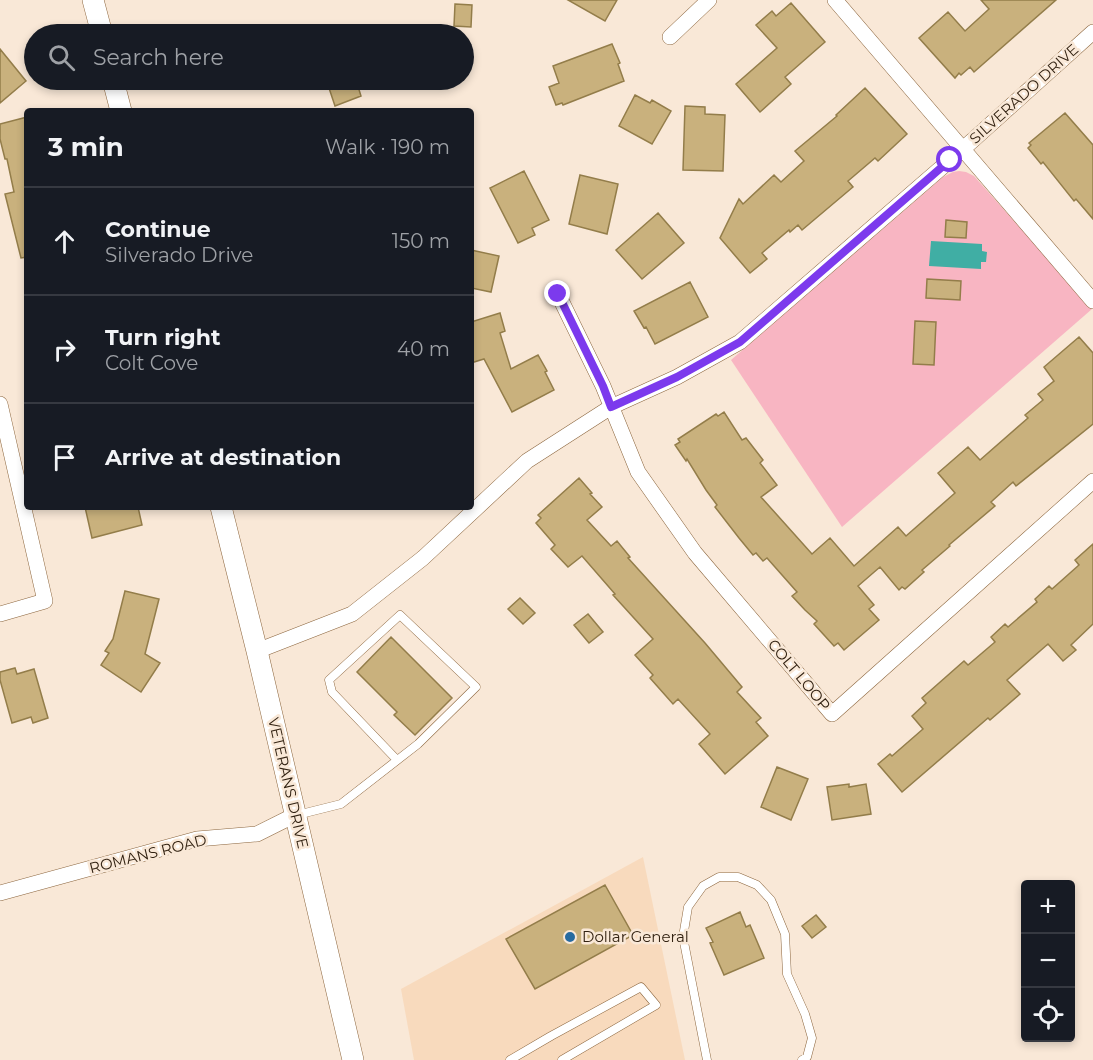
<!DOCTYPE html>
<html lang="en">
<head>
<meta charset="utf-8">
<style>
  body { margin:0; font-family:Montserrat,sans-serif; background:#20242c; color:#f1f3f6 }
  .controls { position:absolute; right:18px; bottom:18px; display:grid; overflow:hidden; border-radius:6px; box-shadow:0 3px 9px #0003 }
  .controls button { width:54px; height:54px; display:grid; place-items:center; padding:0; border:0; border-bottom:2px solid #363941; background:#171b24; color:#f1f3f6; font:30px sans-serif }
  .stop { position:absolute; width:18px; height:18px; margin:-14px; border:4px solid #7c3aed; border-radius:50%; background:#fff }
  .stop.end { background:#7c3aed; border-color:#fff; box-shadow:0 2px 6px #0008 }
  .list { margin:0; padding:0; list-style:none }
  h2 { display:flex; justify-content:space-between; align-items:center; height:78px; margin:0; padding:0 24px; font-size:26px }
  h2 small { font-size:20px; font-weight:400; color:#9ea1a6 }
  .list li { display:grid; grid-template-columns:39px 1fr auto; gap:18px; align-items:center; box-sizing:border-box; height:108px; padding:0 24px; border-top:2px solid #363941 }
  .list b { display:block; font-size:22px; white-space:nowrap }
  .list p { margin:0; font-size:20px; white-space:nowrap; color:#9ea1a6 }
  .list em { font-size:20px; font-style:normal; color:#9ea1a6 }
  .icon { flex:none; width:33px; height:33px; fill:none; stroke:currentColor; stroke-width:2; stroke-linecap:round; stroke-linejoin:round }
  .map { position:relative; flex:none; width:1093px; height:1060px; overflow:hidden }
  .search { position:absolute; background:#171b24; box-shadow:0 3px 9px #0003; left:24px; top:24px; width:450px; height:66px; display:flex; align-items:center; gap:15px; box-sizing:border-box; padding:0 21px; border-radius:33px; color:#9ea1a6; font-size:22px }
  .panel { position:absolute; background:#171b24; box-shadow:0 3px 9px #0003; left:24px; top:108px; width:450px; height:402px; border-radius:6px }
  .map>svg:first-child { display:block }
  .built { fill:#f8dabd }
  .green { fill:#f8b5c2 }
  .water { fill:#40aea4 }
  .building { fill:#c9b17d; stroke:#937d4a; stroke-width:1.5 }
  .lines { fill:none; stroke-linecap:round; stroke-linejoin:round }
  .service-casing { stroke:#8c663e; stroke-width:9 }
  .minor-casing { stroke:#8c663e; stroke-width:16 }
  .secondary-casing { stroke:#8c663e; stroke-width:22 }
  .service { stroke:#fff; stroke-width:8 }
  .minor { stroke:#fff; stroke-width:15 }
  .secondary { stroke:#fff; stroke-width:21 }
  .route { stroke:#7c3aed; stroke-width:8 }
  .poi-dot { fill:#276ba0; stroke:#f9e8d7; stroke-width:2 }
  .labels { text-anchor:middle; stroke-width:5; stroke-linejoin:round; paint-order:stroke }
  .street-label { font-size:15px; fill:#322212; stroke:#f9e8d7 }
  .poi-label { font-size:15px; fill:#322212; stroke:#f9e8d7; text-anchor:start }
</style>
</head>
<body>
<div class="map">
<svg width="1093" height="1060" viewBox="0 0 1093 1060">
  <rect width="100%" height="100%" fill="#f9e8d7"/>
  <!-- built -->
  <path class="built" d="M643,857L685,1060H414L401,989Z"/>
  <!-- green -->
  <path class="green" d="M959,171L966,172L974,176L1092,309L842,527L731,360L943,177L953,172Z"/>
  <!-- water -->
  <path class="water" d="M931,241L982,244V251L987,252L986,262H981V269L929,266Z"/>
  <!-- building -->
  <path class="building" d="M568,0H617L605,21Z
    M981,0H1056L974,72L970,67L961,75L959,73L955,78L919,38L948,12L965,31L989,9Z
    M791,3L825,42L785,77L791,84L760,112L736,84L777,48L756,25L772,11L776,16Z
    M455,4L472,5L471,27L454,26Z
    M612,44L620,63L618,64L624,81L563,105L562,103L556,105L549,87L559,83L553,66Z
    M0,49L26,81L0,103Z
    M342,80H356L361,96L335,106L328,85Z
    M865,88L907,134L878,161L875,158L848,181L853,187L802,230L798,225L790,232L789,230L762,253L767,259L750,273L720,238L739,199L743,204L774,175L781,182L804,161L795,151L837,116L836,115Z
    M635,95L650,103L652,100L671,111L652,144L619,126Z
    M685,106L705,107V114L725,115L723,171L683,170Z
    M1065,113L1093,145V219L1076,199L1074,201L1043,162L1041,164L1028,148L1031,145L1029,143Z
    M27,117V257L21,258L5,194L14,192L7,159H5L0,139V124Z
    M524,171L549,220L532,228L535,235L518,243L490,188Z
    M580,175L618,184L607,234L569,224Z
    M658,213L684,243L642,279L616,250Z
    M946,220L967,222L966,238L945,237Z
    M471,250L499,256L491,292L471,288Z
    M927,279L961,281L960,300L926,298Z
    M690,282L708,317L655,344L646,327L644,328L634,311Z
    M500,313L505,331L500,333L511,369L538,355L547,371L545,372L554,390L512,412L484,359L471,363V322Z
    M915,321L936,322L934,365L913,364Z
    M1079,337L1093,353V424L1016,486L1013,482L991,502L995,506L949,545L950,546L922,570L924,572L905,589L902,587L899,590L880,567L858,586L874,605L869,609L879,620L844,650L838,643L834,646L814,624L817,621L805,610L792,596L797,592L767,558L763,561L756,553L753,555L739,538L715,507L717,505L706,490L687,459L686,461L675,445L680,442L678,439L716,414L718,416L724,412L742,440L746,438L763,460L760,463L777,485L761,497L812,554L830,538L854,566L898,527L906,536L955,493L938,473L968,447L980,460L1028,418L1025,415L1043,400L1038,394L1054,381L1044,367Z
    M579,478L592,493L590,494L602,507L587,520L611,546L617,541L630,557L628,558L705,643L742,687L737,692L761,718L756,722L768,736L725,774L699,744L710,734L678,699L673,704L650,678L653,675L635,655L653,639L613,595L615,594L582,556L568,567L551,549L555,545L536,523L541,518L538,515Z
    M85,507H138L142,525L92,538Z
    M1093,544V624L1071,645L1076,650L1063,661L1048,644L1007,680L1020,694L990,720L988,718L902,792L878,764L890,754L892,756L923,729L912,716L926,703L922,698L964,661L968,665L995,642L991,637L1005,624L1008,627L1037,602L1035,599L1049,586L1052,589L1079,565L1075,560Z
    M125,591L159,599L145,654L160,663L141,692L101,665L109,653L105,651L113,639Z
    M520,598L535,613L523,624L508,609Z
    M588,614L603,632L589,643L574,625Z
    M391,637L452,698L415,735L394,715L397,712L357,672Z
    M15,668L17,674L34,669L48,718L33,723L31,717L12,723L0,680V672Z
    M777,767L808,779L791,820L761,807Z
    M849,784V787L866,784L871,814L832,820L827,787Z
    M605,885L633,935L535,989L506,939Z
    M740,912L746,927L750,925L764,958L724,975L710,943L713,942L706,928Z
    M816,915L826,927L812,938L802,926Z"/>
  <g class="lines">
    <!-- service casing -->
    <g class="service-casing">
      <path id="service" d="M297,815L341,804L418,744L476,687L400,615L329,680L332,692L397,760
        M510,1060L551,1036L641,987L656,1005L562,1060
        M707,1060L683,937L688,907L703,886L719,877H738L757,885L771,900L785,934L787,974L805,1014L812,1038L807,1057L802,1060"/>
    </g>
    <!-- minor casing -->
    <g class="minor-casing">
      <path id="minor" d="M835,0L1093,301
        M670,37L709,0
        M558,294L603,386L638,472L695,553L832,714L1093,481
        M0,404L45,601L0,614
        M257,651L352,614L423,558L527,461L611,407L677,377L740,342L963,149L1093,32
        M0,893L197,839L257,834L295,815"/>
    </g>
    <!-- secondary casing -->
    <g class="secondary-casing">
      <path id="secondary" d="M93,0L102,34
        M113,80L121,111
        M221,507L257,651L353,1060"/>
    </g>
    <!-- service -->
    <use href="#service" class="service"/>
    <!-- minor -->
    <use href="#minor" class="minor"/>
    <!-- secondary -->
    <use href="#secondary" class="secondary"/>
  </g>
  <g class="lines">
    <!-- route -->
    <path class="route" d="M558,294L603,386L611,407L677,377L740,342L950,160"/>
  </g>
  <!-- markers -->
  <circle class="poi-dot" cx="570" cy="937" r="6"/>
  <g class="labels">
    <!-- street labels -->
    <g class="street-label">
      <text transform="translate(1024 94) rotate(-42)" y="5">SILVERADO DRIVE</text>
      <text transform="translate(799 675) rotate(50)" y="5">COLT LOOP</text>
      <text transform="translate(288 783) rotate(77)" y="5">VETERANS DRIVE</text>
      <text transform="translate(148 854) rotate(-14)" y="5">ROMANS ROAD</text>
    </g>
    <!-- poi labels -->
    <g class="poi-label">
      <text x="582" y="942">Dollar General</text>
    </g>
  </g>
</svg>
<div class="controls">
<button>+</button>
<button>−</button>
<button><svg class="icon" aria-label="locate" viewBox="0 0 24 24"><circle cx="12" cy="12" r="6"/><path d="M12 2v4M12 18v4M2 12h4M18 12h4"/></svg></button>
</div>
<div class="stop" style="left:950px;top:160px"></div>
<div class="stop end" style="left:558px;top:294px"></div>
<div class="search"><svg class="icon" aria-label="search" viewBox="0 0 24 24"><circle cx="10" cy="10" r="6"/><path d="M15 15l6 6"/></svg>Search here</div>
<section class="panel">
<h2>3 min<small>Walk · 190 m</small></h2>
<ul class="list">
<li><svg class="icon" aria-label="ahead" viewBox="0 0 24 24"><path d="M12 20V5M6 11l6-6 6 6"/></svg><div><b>Continue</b><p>Silverado Drive</p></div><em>150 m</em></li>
<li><svg class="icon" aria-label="right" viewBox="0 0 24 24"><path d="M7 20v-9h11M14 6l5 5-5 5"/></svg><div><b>Turn right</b><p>Colt Cove</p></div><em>40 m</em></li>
<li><svg class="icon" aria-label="arrive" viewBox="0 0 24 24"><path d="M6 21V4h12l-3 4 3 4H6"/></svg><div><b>Arrive at destination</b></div></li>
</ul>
</section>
</div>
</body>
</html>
